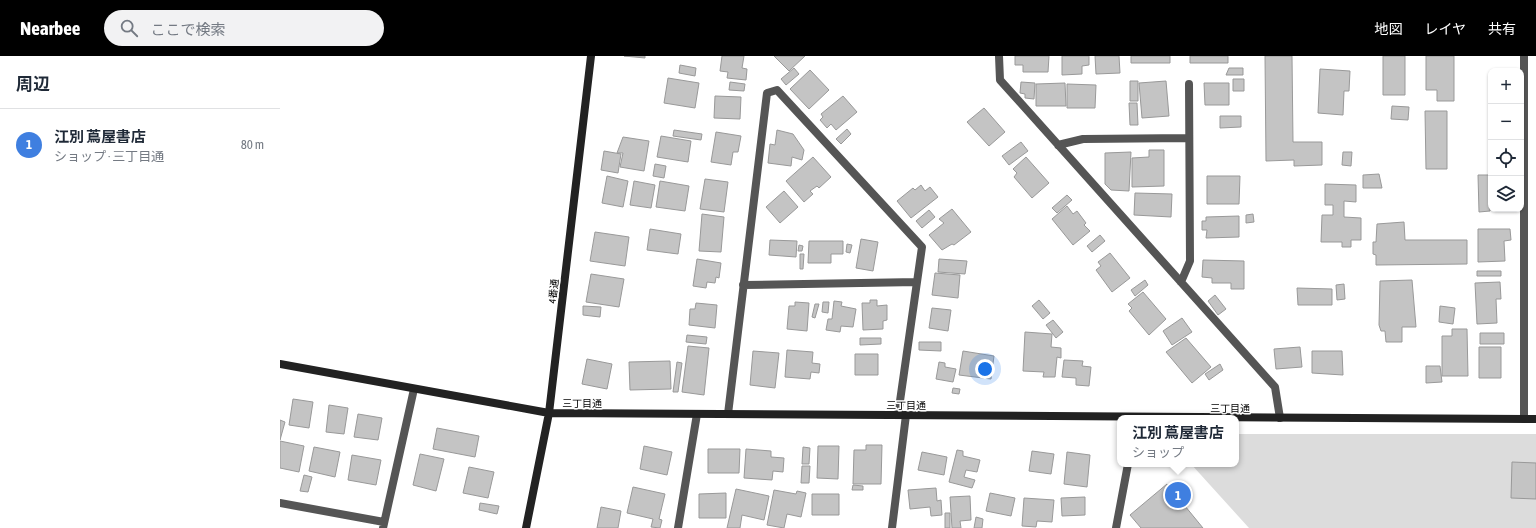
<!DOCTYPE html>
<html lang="ja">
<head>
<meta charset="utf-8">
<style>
  body { margin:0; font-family:"Asap Condensed","Noto Sans JP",sans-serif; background:#f2f2f3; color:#1f2937 }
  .controls { position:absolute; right:12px; top:12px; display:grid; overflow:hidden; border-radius:8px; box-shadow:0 1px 3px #0004 }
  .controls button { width:36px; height:36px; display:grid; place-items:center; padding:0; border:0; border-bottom:1px solid #e0e1e3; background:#fff; color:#1f2937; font:20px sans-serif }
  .you { position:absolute; left:705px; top:313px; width:14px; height:14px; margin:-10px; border:3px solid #fff; border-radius:50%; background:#1a73e8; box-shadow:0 0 0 6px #1a73e833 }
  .badge { display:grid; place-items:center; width:26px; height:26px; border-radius:50%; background:#000; color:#fff; font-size:13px; font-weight:700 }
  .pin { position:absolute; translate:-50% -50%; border:2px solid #fff; box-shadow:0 1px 4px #0006 }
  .popup { position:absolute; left:837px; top:359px; width:122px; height:52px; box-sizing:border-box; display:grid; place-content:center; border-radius:8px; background:#fff; filter:drop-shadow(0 1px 3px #0005); font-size:13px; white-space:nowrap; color:#747a83 }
  .popup b { font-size:15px; color:#1f2937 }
  .popup::after { content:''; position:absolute; left:50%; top:100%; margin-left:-8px; border:8px solid transparent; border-top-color:#fff }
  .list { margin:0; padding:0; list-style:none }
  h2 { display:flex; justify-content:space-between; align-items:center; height:52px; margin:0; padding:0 16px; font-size:17px }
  h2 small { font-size:13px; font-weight:400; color:#747a83 }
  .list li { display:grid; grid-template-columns:26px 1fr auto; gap:12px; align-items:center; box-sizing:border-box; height:72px; padding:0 16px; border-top:1px solid #e0e1e3 }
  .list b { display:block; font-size:15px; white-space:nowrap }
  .list p { margin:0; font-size:13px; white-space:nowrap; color:#747a83 }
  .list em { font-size:13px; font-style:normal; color:#747a83 }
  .icon { flex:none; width:22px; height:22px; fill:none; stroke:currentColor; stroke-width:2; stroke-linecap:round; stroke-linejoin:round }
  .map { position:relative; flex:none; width:1256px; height:472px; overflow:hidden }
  header { display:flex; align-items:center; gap:24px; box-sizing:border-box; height:56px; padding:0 20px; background:#000; color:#fff }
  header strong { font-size:19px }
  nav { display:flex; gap:22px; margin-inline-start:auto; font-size:14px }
  .search { width:280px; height:36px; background:#f2f2f3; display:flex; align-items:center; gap:10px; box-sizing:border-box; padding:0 14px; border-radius:22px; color:#747a83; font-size:15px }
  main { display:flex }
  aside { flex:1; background:#fff }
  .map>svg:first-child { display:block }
  .green { fill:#dcdcdc }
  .building { fill:#c4c4c4; stroke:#999 }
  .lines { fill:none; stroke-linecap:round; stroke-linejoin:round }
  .street { stroke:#555; stroke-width:8 }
  .secondary { stroke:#222; stroke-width:8 }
  .labels { text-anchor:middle; stroke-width:3; stroke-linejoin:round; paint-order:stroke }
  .street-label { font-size:10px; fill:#000; stroke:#fff }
</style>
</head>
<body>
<header>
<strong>Nearbee</strong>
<div class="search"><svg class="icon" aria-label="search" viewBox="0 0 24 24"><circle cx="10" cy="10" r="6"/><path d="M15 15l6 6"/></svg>ここで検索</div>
<nav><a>地図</a><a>レイヤ</a><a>共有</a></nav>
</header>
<main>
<aside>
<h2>周辺<small></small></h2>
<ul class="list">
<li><span class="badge" style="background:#3f7fe0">1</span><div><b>江別 蔦屋書店</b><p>ショップ · 三丁目通</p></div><em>80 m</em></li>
</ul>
</aside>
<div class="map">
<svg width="1256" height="472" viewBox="0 0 1256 472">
  <rect width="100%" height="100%" fill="#fff"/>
  <!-- green -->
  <path class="green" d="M956,378H1256V472H969L911,408H956Z"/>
  <!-- building -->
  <path class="building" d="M344,0H365V2Z
    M442,0H464L462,12L467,13L466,24L447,22L448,16L440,15Z
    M494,0H525L509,15Z
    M735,0H769L768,16H743V9H735Z
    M782,0H809V9L802,10V18L782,19Z
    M815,0H839L840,17L816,18Z
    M851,0H890V7H851Z
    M910,0H948V7H910Z
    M985,0H1012L1013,86H1042V109L1014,110V104L986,105Z
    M1103,0H1125V39H1103Z
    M1146,0H1174V45H1157V34H1146Z
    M400,9L416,12L415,20L399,17Z
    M514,12L519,18L506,29L501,23Z
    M949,12H963V19H946Z
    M1040,13L1070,15L1069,35H1064L1063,59L1038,57Z
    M530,14L549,34L529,53L510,33Z
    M388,22L419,27L415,52L384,47Z
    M953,23H964V35H953Z
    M850,25H858V45H850Z
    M886,25L889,60L862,62L859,27Z
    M450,26L465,28L464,35L449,34Z
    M741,26L755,27L754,43L745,42V38L740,37Z
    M785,27L786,50H756V28Z
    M924,27H949V49H925Z
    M787,28L816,29L815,52H787Z
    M435,40L461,41L460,63L434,62Z
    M563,40L577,56L556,74L551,68L547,72L540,64L543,61L541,58Z
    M849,47H857L858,69H850Z
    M1112,50L1129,51L1128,64L1111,63Z
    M704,52L725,76L709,90L687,66Z
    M1145,55H1167V113H1146Z
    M940,60H961V71L940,72Z
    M567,73L571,78L561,88L556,83Z
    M394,74L422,78L421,84L393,80Z
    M497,74L513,78L524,94L522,104L512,101L511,110L488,107L490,88L495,89Z
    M436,76L461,80L458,96H453L451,109L431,106Z
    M381,80L411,85L408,106L377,101Z
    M343,81L369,85L364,115L340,111L343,97H337Z
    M741,86L748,95L729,109L722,100Z
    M869,94H884V130L852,131V102L869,101Z
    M324,95L341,98L338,117L321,114Z
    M851,96L849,135L831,134L825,128V97Z
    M1063,96H1072L1071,110L1062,109Z
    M533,101L551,121L539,132L537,130L530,135L533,138L524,146L506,125Z
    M746,101L769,127L752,142L734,121L737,117L733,113Z
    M375,108L386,110L384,122L373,120Z
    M1099,118L1102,132H1083V119Z
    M1198,119H1211L1210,155L1199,156Z
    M327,120L348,125L343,151L322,147Z
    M927,120H960L959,148H927Z
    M425,123L448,126L444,156L420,153Z
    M354,125L375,129L371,152L350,149Z
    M380,125L409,130L405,155L376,151Z
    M1045,128L1076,129V146L1064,145V161L1081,162V184H1071V191H1062V186H1041L1042,159H1053V149H1045Z
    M641,129L645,135L650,131L658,141L631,162L617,145L633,132L635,134Z
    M504,135L518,151L500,167L486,151Z
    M855,137L892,138L891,161L854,159Z
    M787,139L792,144L777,157L772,152Z
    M787,150L793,158L797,155L806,167L804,169L810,175L793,189L772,163Z
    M672,153L691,176L674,189L672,188L662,194L649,179L664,167L659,163Z
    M649,154L655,161L642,172L636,165Z
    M422,158L444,161L441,196L419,195Z
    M973,158L974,166L966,167V159Z
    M959,160V181L926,182L927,174H922V165H926V161Z
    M1124,166L1125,184H1187V208L1096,209V199L1093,198V186H1096L1097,168Z
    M370,173L401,178L398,198L367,194Z
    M1198,173H1230L1231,184L1224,185L1225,205L1198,206Z
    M315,176L349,181L345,210L310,205Z
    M820,179L825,185L812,196L807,190Z
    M581,183L598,186L593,215L576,212Z
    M490,184L517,185L516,201L489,199Z
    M529,185H563V198H551V207H528Z
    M567,188L572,189L570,197L566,196Z
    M519,189L523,190L522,195H518Z
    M830,197L850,222L832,236L816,214L821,210L818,206Z
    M520,198H524L523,213H520Z
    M417,203L441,207L439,222L436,221L435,227L427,226L426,232L413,230Z
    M659,203L687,205L685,218L658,216Z
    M923,204L964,205V233H951V227H932V222L922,221Z
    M1197,215H1221V220H1197Z
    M655,217L680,219L678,242L652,239Z
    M311,218L344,223L339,251L306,246Z
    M865,224L868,229L855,240L851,234Z
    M1132,224L1136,271H1122V286H1106L1105,275H1101L1099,269L1100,225Z
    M1220,226L1221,243H1216L1217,267L1197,268L1195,227Z
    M1064,228L1065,243L1057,244L1056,229Z
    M1017,232L1052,233V249H1018Z
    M863,236L886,263L869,279L849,255L852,252L848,248Z
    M935,239L946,253L938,259L928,245Z
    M590,244H597V250L607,249V264L603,265V273L583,274L582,247H590Z
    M759,244L770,257L763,263L752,250Z
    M554,245L562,246L561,250L576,253L573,271L561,270L560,276L546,274L548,263H552Z
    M515,246L529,247L527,275L507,273L509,250H515Z
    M543,246H549L548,257L542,256Z
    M416,247L437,249L435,272L409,269L410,253H415Z
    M535,248H539L535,262L532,261Z
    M303,250L321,251L320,261L303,259Z
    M1160,250L1175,252L1173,268L1159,266Z
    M652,252L671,254L668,275L649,272Z
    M902,262L912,276L892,289L883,275Z
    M773,264L783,276L776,282L766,269Z
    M1172,273H1187L1188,320H1162V280H1172Z
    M745,276L772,278L771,291L781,292V302L777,301L775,321H763L764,316L743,315Z
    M1200,277H1224V288H1200Z
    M407,279L427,281L426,288L406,286Z
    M580,282H601V288L580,289Z
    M906,282L931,311L912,327L886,296Z
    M639,286H661V295L639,294Z
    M408,290L429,292L424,339L402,336Z
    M1020,291L1022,311L996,313L994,293Z
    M1199,291H1221V322H1199Z
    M507,294L533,296L532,307L540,308L539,317L531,316L530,323L505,321Z
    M473,295L499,297L495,332L470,329Z
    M683,295L714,300L711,323L679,319Z
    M1032,295H1062L1063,319L1032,317Z
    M575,298H598V319H575Z
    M307,303L332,308L327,333L302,328Z
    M784,304L803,305L802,310L811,311L809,330L796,329V322L782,321Z
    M390,305L391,333L350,334L349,306Z
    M397,306L402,307L398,336H393Z
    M659,306L665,307V311L676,313L673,326L656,323Z
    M940,308L943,314L929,324L925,318Z
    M1146,310H1160L1162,326L1146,327Z
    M673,332L680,333L679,338L672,337Z
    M13,343L33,346L29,372L9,369Z
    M49,349L68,352L64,378L46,376Z
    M78,358L102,362L98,384L74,381Z
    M0,364L5,366L0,384Z
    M157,372L199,380L195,401L153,393Z
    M0,385L24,390L19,416L0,412Z
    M586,389H602L601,428H573L574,394H586Z
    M364,390L392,396L387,419L360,413Z
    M538,390H559L558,423L537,422Z
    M34,391L60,396L55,421L29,415Z
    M523,391L530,392L529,408H522Z
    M428,393H460L459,417H428Z
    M466,393L491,395V401L504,402L503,416L493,415L492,424L464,422Z
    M677,394L683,395V400L700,404L697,416L686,414L684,421L695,424L692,432L669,426Z
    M752,395L774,398L771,418L749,415Z
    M642,396L667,401L664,419L638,414Z
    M787,396L810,399L807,431L784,428Z
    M140,398L164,403L156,435L133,429Z
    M72,399L101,404L96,429L68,424Z
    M1232,406L1256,407V443L1231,442Z
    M522,410H530L529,427H521Z
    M189,411L214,416L208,442L183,437Z
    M24,419L32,421L28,436L20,435Z
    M887,428L923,472H861L850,459Z
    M573,429L583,430V434H572Z
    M353,431L385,438L379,463L382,464L380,472L371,471L373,463L347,457Z
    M656,432L657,445L661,444L662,459L651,460L650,451L630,453L628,434Z
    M456,433L489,440L484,464L462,459L460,472H447Z
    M494,434L516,438L517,435L526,437L521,461L507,458L504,472L487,469Z
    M446,437V462H419V438Z
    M710,437L735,442L731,460L706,455Z
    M532,438H559V459H532Z
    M690,440L691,464L680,465L681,472H672L670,441Z
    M805,441V459L782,460L781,442Z
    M744,442L774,444L772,466L757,465L756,471L742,470Z
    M200,447L219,450L217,458L199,454Z
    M321,451L341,455L338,472H317Z
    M665,457H670V472H665Z
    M696,461L703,463L702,472H694Z"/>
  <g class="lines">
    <!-- street -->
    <path class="street" d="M719,0L720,24L995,331L1000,362
      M778,89L803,83L909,82
      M901,226L910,205L909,28
      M463,229L637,226
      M448,358L487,37L497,34L642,191L618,359
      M1244,363V0
      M0,447L104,466
      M103,472L134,333
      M398,472L417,358
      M612,472L626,359
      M836,472L848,408"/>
    <!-- secondary -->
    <path class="secondary" d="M0,308L269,357L1256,363
      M246,472L269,357L311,0"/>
  </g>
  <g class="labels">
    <!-- street labels -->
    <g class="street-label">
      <text transform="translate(273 235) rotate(-83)" y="4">4番通</text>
      <text x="302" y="351">三丁目通</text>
      <text x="626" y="353">三丁目通</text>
      <text x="950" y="356">三丁目通</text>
    </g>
  </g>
</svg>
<div class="controls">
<button>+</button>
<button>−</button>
<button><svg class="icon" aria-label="locate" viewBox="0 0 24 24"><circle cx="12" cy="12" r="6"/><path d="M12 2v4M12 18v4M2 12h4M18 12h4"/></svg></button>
<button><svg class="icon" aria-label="layers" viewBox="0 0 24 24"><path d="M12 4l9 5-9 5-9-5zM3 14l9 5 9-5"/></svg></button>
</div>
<div class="you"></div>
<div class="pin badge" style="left:898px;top:439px;background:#3f7fe0">1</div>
<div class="popup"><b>江別 蔦屋書店</b>ショップ</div>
</div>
</main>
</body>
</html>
